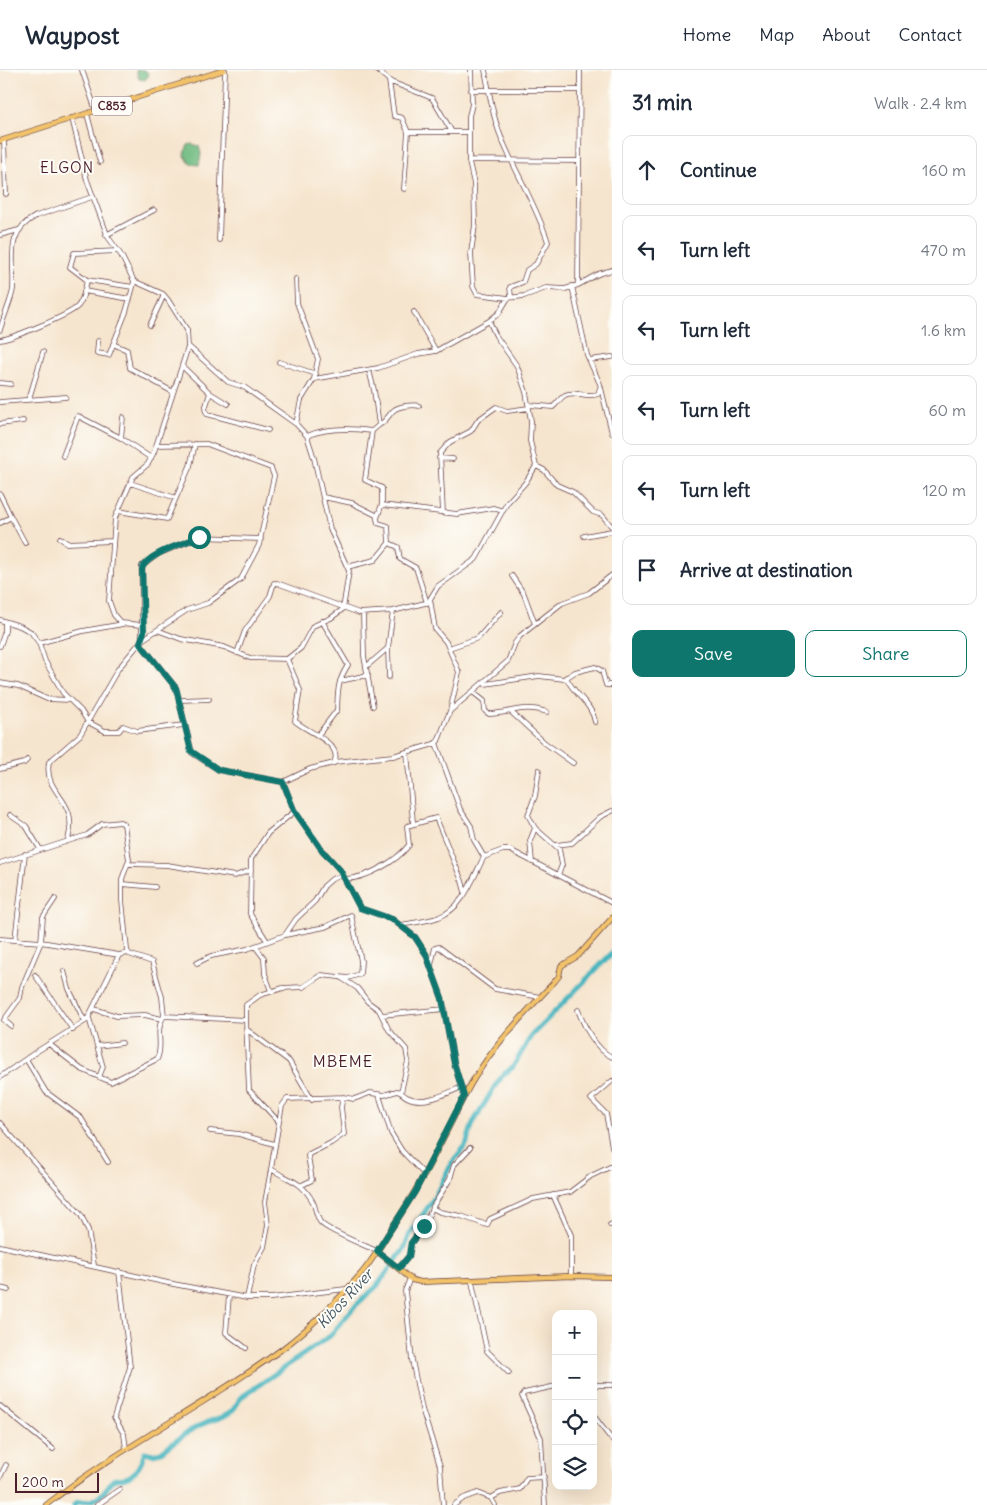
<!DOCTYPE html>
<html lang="en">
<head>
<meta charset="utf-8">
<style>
  body { margin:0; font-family:Delius,sans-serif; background:#f2f2f3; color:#1f2937 }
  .controls { position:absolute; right:15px; bottom:15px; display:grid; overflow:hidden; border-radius:10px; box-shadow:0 5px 20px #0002 }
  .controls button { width:45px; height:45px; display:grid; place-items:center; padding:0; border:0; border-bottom:1px solid #e0e1e3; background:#fff; color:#1f2937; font:25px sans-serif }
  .scale { position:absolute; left:15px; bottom:12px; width:84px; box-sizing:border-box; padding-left:5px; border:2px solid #4a1f2b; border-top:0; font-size:14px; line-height:18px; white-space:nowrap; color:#4a1f2b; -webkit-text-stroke:4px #fdfcf7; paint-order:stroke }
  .stop { position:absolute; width:15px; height:15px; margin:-11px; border:4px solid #0f766e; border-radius:50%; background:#fff }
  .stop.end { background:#0f766e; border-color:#fff; box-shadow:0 1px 5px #0008 }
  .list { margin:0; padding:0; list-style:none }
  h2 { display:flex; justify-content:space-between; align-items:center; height:65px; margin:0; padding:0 20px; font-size:21px }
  h2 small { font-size:16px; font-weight:400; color:#747a83 }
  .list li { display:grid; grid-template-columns:32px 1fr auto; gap:15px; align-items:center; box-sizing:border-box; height:70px; margin:0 10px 10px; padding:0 10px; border:1px solid #e0e1e3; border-radius:10px }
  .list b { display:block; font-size:19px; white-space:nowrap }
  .list em { font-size:16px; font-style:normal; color:#747a83 }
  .actions { display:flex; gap:10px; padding:15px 20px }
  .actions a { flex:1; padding:11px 0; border:1px solid #0f766e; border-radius:10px; text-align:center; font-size:18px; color:#0f766e }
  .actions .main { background:#0f766e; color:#fff }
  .icon { flex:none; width:28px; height:28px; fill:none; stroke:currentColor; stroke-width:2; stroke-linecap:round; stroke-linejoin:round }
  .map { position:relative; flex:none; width:612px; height:1435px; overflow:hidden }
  header { display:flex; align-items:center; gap:30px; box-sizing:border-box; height:70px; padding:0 25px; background:#fff; border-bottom:1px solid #e0e1e3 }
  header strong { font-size:24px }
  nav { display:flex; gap:28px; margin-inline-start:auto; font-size:18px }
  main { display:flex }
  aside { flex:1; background:#fff }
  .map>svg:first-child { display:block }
  .forest { fill:#71bb82; stroke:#5e6d56 }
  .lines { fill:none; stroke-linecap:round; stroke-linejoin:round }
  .river { stroke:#46b5c0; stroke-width:5 }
  .minor-casing { stroke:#643d43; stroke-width:5.5 }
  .major-casing { stroke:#643d43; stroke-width:6 }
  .minor { stroke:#fff; stroke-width:4 }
  .major { stroke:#f2c36a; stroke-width:4.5 }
  .route { stroke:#0f766e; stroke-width:6 }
  .labels { text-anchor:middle; stroke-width:4; stroke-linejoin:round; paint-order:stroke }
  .shield { fill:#fdfcf7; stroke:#806168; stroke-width:1 }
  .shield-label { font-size:12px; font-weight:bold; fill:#4a1f2b }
  .neighbourhood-label { font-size:15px; letter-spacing:1px; fill:#4a1f2b; stroke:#fdfcf7 }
  .water-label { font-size:15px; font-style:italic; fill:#485b67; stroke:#fdfcf7 }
  .quarter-label { font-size:16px; letter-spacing:1px; fill:#4a1f2b; stroke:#fdfcf7 }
</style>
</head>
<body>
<header>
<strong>Waypost</strong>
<nav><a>Home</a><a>Map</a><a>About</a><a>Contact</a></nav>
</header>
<main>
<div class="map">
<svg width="612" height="1435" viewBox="0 0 612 1435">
  <rect width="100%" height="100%" fill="#fdfcf7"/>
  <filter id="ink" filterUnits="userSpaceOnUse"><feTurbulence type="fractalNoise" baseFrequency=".02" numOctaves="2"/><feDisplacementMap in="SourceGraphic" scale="10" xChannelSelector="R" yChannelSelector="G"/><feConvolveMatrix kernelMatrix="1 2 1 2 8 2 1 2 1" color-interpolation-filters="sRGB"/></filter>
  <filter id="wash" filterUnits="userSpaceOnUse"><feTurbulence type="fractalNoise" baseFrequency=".0096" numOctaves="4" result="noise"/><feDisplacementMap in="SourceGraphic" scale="20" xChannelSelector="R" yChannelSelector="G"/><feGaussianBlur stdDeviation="1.12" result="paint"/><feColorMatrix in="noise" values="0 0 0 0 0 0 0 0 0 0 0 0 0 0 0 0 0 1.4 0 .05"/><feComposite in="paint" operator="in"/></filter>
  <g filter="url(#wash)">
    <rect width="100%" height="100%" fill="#f6e5ce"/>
    <!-- forest -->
    <path class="forest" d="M136,0H145L149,5L145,10L139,9Z
      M192,74L199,76L201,84L199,95L190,94L184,84L188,75Z"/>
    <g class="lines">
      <!-- river -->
      <path class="river" d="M74,1435L77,1432C99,1432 100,1427 113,1410C118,1408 120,1409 125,1408C136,1406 142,1391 145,1382L153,1384L161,1382C171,1374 193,1358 203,1354C221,1346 231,1349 240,1328L330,1266L354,1237L377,1216L404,1179L410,1164L434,1128L451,1094L466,1075L473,1053L495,1016L503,1005L513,997L531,966L612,883"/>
    </g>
  </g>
  <g filter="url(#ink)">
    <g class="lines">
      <!-- minor casing -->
      <g class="minor-casing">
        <path id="minor" d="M82,0L96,41
          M377,0L391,12L432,28L452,62H469
          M471,0L472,34L469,46V92L474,114L475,155L471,183L473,216L477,224L508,228L524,226L546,218L565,219L578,215L598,204L612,200
          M485,0C490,26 493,50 504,74C518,107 537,137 548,172L536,194L527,200L523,212L510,217L511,227
          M389,11L394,46L402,48L408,62L404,119
          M471,20H580
          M87,44L100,92
          M72,48L87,110L108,167L121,185L134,211L163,224L168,230L187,260L188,277L154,382L148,394L133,407L115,448L109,531L114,545L121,553L142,555
          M408,62H452
          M4,70L6,124
          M469,90L579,91
          M0,165L19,160
          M106,165L154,140
          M219,170L225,0
          M118,181L74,183L70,197L87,210L133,217L134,211
          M578,215L580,0
          M572,216L587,285L600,314L612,363
          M84,221L130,229
          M414,242L436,281L489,251L499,243L508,228
          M150,255L164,225
          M0,260C3,248 12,229 13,219C15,189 4,163 36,146L92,127
          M0,270C13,268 70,245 78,236C84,229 85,218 87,210
          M98,271L97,283L109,285L126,242L133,217
          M113,274L127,280L130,298L173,322
          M188,276L228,312L244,317L296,354L307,366L314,388L330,459L349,501L343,539L331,548L313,556L301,578L287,589
          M590,290L612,287
          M279,292L316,304
          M182,296L210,323L228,334
          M369,300L374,320L379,355L372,361L365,410L382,418V435L457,444L493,438L503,441
          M314,309L378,298L418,284L436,281
          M0,313L11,314
          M210,323L205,339L207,344L268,360
          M29,329L43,282
          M0,332L66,327
          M529,335L553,337C557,334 560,328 565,325C574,320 587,328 598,324L600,318
          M123,347L121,368L151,388
          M0,354L23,351
          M296,354L301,330L314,309L318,289L297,233L296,209
          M379,355C387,351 388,345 394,340C399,336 414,334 419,336
          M307,366C327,357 350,358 372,361
          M63,386L78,346L121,368
          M439,388L453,389
          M536,396L544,400L557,415L573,422L593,442L602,445L612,457
          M130,413L176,428L190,396L195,374
          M0,424L11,447L0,453
          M323,427L352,433L376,445L378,453L388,456L389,473L375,490L347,497
          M118,441L167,449L176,428
          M443,443L440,383L450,372L471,361L478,350L496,337L507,341L529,338
          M11,447L25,473
          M377,448L382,434
          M584,466L612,461
          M60,468L67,473L113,471
          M389,473L398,477L400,489L416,498L427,533
          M512,506L524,524L535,554
          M277,513L359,543L393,541L429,532
          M363,543L364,586L373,636
          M0,550L20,556L31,562L39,573L45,591L63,623L81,641L88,652L105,661H119L123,656L137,661L184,655
          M157,560L181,569L224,577L250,588L287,589L300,620L295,651C305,661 344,673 334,693L310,699L283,712L294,740L322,780L340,800L360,838L392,849L415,867L426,884L442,928L454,993L464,1026
          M142,570L187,540L208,533L241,509L259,475L274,406L271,398L207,374L156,375
          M39,573L83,561L123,554
          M140,573L176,618L192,683L219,700L283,712
          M0,576L5,561V552
          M388,578L389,607
          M449,578L478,568L501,542
          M237,583L245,561L270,526L274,513
          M367,596L388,578L393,541
          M566,607C573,624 592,633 595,652
          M340,611L368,605
          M0,613L18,616L47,629L70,630
          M485,614L539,606L564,609L575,602L595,597L602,601L606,615H612
          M474,623L484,631L485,641L489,644C514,643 522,634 547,642
          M180,630L209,629
          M450,641L508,591L515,573L520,566L562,533L589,523L612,505
          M511,642L545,673L573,693
          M318,665L337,640C338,621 337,612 348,595L322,551
          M436,673L460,739L471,756L474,770L484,787
          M407,682L413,752
          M335,692L393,686L434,674L438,671L450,641L459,602L446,572L435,559L430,529L438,516L476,489L507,433L525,413L536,396L530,371L531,351L526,322L517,296L496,266L489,251
          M0,699L24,693L27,690
          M10,745L26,756L40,779
          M535,758L559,779L562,795L558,805
          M68,770C80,727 43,726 49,692L80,665L118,599L142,570V496L158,484L199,467L261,469
          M556,775L572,773L600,747L612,741
          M532,792L530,771L535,758L528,745L535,726L539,700
          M0,793L87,765L102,754L120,752L124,754L129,790L122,809V830L127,880L129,884L152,892L162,927L164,946L246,950L249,1020L279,1052L271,1099C290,1111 301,1110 313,1132C316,1139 316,1147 321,1153C328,1161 366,1176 377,1181
          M129,794L167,795L235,806L251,800
          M345,809C366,809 397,791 409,775L407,756L436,748L462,811L465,822
          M122,814L155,817
          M401,855C413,852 427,852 439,847C464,838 473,807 484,787L503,780H510L612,833
          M285,865L296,849L315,831L324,816L332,809L343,805
          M0,869L41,872L119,885L128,883
          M15,870L25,784
          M267,871L250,844L251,789L268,763L295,741
          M255,876L264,888L265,904L271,921
          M197,893L211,886L247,879L285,865L325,857L351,845L361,891L360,904L348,908L321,905L303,917L283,918L260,925L246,935V950
          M431,895L435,878L439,877L495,919L540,927
          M64,901L69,919L83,948L87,950
          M35,905L73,960
          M343,909L357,918L368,932L379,940L389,960L406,979L408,991L401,1022
          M94,939L117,946L145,945L162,949
          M578,940C584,956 596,980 612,987
          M382,945L445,939
          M11,956L4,950L20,928L22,917L41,872L43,847L55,829
          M246,959L289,991L312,1030
          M49,974L81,999L99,1007L103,997L89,948
          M97,976L122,973
          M26,989L46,1022L81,1048L108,1092
          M0,1007L36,982L87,950L119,885
          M99,1007L111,1012L157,989C164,975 154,960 164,946
          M612,1011L591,1029L606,1044L612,1077
          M379,1025L391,1063L402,1081L425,1105
          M279,1052L282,1036L287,1029L343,1027L354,1029L370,1023L384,1025L397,1021C402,1022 403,1025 407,1027C424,1036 447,1023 462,1017
          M0,1053L81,1145L88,1160L94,1195
          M210,1061L239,1064L274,1074
          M302,1115L312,1110L308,1086L309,1084L331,1073L344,1064L341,1037L343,1027
          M553,1125L571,1165V1206
          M432,1138L440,1142L461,1146L487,1155L490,1149L533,1129L570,1122L591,1106L612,1096
          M610,1155L612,1154
          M0,1176L168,1213L247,1228H271L346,1219
          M399,1198L409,1186L411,1173L424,1156L432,1138L450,1109L454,1095L470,1078
          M119,1201L130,1297L114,1347L124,1364L126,1379
          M410,1208L405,1221L412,1290L422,1339L440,1396L443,1435
          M472,1212L487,1281L509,1303
          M0,1218L8,1220
          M229,1225L226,1263L246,1278
          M247,1228L254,1195L264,1177L268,1155L265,1132L271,1099
          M593,1315H612
          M0,1336L53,1379
          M593,1345L612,1370
          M0,1407L6,1395
          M491,1428L495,1435
          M97,1435L120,1419
          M454,1435L464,1428L478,1423L491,1428L500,1423L520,1419L527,1408L544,1407
          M545,1435L541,1368L522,1326L524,1323L556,1316"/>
      </g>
      <!-- major casing -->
      <g class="major-casing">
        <path id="major" d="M0,71L224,0
          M377,1181L412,1210L421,1212L571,1206L612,1207
          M46,1435C120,1377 206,1335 282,1279C310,1258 336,1232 359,1206C372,1192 381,1175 391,1159C420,1117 441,1072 464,1027C486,982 522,947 555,911L559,906L561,896L578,886L612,848"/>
      </g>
      <!-- minor -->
      <use href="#minor" class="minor"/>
      <!-- major -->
      <use href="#major" class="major"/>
    </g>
  </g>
  <g class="lines" filter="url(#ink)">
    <!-- route -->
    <path class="route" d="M199,467C185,473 146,484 142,499L144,562L140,573L176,618L191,681L219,700L283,712L294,740L322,780L340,800L360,838L392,849L415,867L426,884L442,928L454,993L464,1026L415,1122L377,1181L399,1198L409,1186L411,1173L424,1156"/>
  </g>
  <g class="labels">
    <!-- shield labels -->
    <rect class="shield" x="92" y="26.5" width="40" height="19" rx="4"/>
    <g class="shield-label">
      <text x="112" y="40">C853</text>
    </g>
    <!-- neighbourhood labels -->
    <g class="neighbourhood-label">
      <text x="67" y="103">ELGON</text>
    </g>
    <!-- water labels -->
    <g class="water-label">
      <text transform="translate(345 1229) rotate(-47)" y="5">Kibos River</text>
    </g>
    <!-- quarter labels -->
    <g class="quarter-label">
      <text x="343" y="997">MBEME</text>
    </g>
  </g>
</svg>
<div class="controls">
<button>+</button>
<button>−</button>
<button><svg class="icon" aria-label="locate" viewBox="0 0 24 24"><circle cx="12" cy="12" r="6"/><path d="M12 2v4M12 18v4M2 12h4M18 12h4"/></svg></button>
<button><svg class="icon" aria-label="layers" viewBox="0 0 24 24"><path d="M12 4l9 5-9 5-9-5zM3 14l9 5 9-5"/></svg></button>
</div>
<div class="scale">200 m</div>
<div class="stop" style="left:199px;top:467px"></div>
<div class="stop end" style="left:424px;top:1156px"></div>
</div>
<aside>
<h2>31 min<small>Walk · 2.4 km</small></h2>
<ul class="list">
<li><svg class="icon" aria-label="ahead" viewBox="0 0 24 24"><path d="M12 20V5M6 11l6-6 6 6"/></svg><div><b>Continue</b></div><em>160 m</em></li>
<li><svg class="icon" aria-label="left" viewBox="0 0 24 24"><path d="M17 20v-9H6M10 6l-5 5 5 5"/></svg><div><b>Turn left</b></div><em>470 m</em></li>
<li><svg class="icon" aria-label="left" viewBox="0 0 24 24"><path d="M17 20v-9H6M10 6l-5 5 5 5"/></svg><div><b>Turn left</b></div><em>1.6 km</em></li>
<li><svg class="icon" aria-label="left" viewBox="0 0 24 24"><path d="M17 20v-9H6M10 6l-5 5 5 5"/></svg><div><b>Turn left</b></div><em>60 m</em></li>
<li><svg class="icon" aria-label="left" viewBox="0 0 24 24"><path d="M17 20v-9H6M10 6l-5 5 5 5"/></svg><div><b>Turn left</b></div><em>120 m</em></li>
<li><svg class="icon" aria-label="arrive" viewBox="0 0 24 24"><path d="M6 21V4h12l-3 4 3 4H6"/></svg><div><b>Arrive at destination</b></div></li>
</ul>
<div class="actions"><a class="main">Save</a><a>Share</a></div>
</aside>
</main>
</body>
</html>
